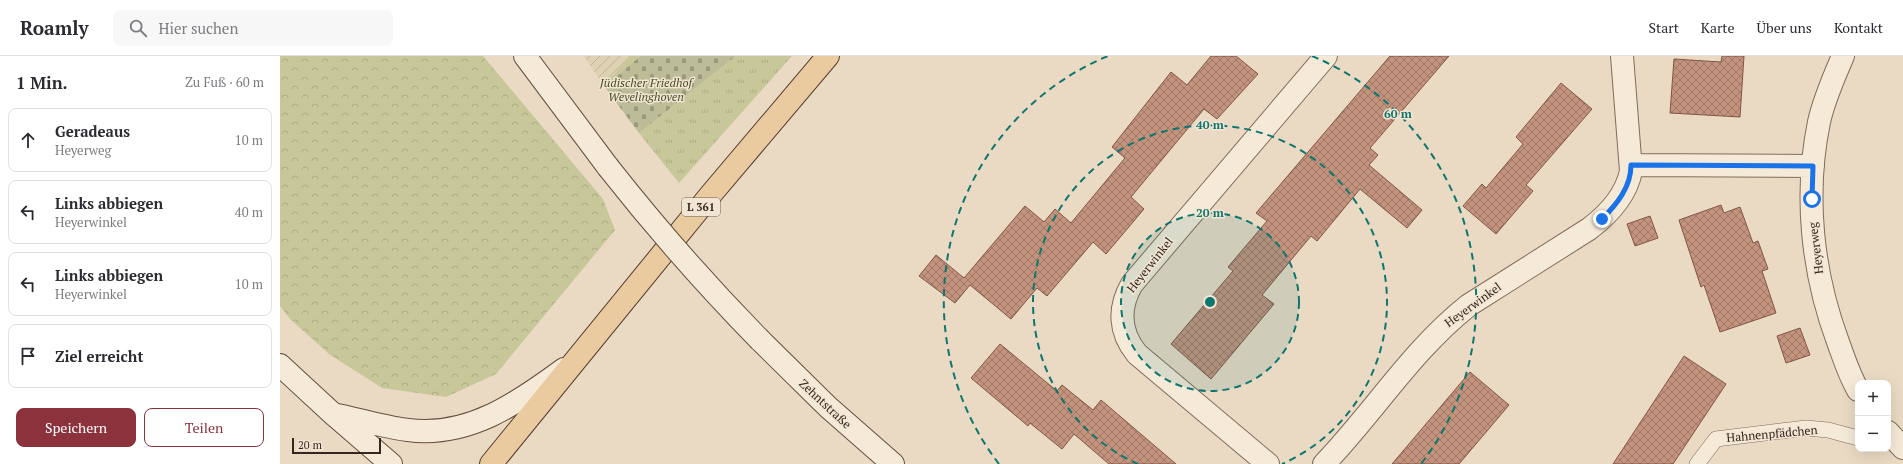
<!DOCTYPE html>
<html lang="de">
<head>
<meta charset="utf-8">
<style>
  body { margin:0; font-family:"PT Serif",serif; background:#f7f7f7; color:#2b2b33 }
  .controls { position:absolute; right:12px; bottom:12px; display:grid; overflow:hidden; border-radius:8px; box-shadow:0 4px 16px #0002 }
  .controls button { width:36px; height:36px; display:grid; place-items:center; padding:0; border:0; border-bottom:1px solid #e1e1e2; background:#fff; color:#2b2b33; font:20px sans-serif }
  .scale { position:absolute; left:12px; bottom:10px; width:89px; box-sizing:border-box; padding-left:4px; border:2px solid #34271f; border-top:0; font-size:11px; line-height:14px; white-space:nowrap; color:#34271f; -webkit-text-stroke:3px #f2e5d3; paint-order:stroke }
  .stop { position:absolute; width:12px; height:12px; margin:-9px; border:3px solid #1a73e8; border-radius:50%; background:#fff }
  .stop.end { background:#1a73e8; border-color:#fff; box-shadow:0 1px 4px #0008 }
  .list { margin:0; padding:0; list-style:none }
  h2 { display:flex; justify-content:space-between; align-items:center; height:52px; margin:0; padding:0 16px; font-size:17px }
  h2 small { font-size:13px; font-weight:400; color:#7c7c81 }
  .list li { display:grid; grid-template-columns:26px 1fr auto; gap:12px; align-items:center; box-sizing:border-box; height:64px; margin:0 8px 8px; padding:0 8px; border:1px solid #e1e1e2; border-radius:8px }
  .list b { display:block; font-size:15px; white-space:nowrap }
  .list p { margin:0; font-size:13px; white-space:nowrap; color:#7c7c81 }
  .list em { font-size:13px; font-style:normal; color:#7c7c81 }
  .actions { display:flex; gap:8px; padding:12px 16px }
  .actions a { flex:1; padding:9px 0; border:1px solid #8c323d; border-radius:8px; text-align:center; font-size:14px; color:#8c323d }
  .actions .main { background:#8c323d; color:#fff }
  .icon { flex:none; width:22px; height:22px; fill:none; stroke:currentColor; stroke-width:2; stroke-linecap:round; stroke-linejoin:round }
  .map { position:relative; flex:none; width:1623px; height:408px; overflow:hidden }
  header { display:flex; align-items:center; gap:24px; box-sizing:border-box; height:56px; padding:0 20px; background:#fff; border-bottom:1px solid #e1e1e2 }
  header strong { font-size:19px }
  nav { display:flex; gap:22px; margin-inline-start:auto; font-size:14px }
  .search { width:280px; height:36px; background:#f7f7f7; display:flex; align-items:center; gap:10px; box-sizing:border-box; padding:0 14px; border-radius:8px; color:#7c7c81; font-size:15px }
  main { display:flex }
  aside { flex:1; background:#fff }
  .map>svg:first-child { display:block }
  .farmland { fill:url(#farmland-furrows) }
  .grass { fill:url(#grass-tufts) }
  .forest { fill:url(#forest-crowns) }
  .cemetery { fill:url(#cemetery-stones) }
  .building { fill:url(#building-cross-hatch); stroke:#805544 }
  .lines { fill:none; stroke-linecap:round; stroke-linejoin:round }
  .service-casing { stroke:#836c5c; stroke-width:16 }
  .minor-casing { stroke:#836c5c; stroke-width:24 }
  .secondary-casing { stroke:#654e3f; stroke-width:24 }
  .primary-casing { stroke:#513c30; stroke-width:24 }
  .service { stroke:#f5e9d7; stroke-width:15 }
  .minor { stroke:#f5e9d7; stroke-width:22 }
  .secondary { stroke:#f5e9d7; stroke-width:22 }
  .primary { stroke:#eaca9f; stroke-width:22 }
  .secondary-bridge-casing { stroke:#654e3f; stroke-width:24; stroke-linecap:butt }
  .secondary-bridge { stroke:#f5e9d7; stroke-width:22 }
  .route { stroke:#1a73e8; stroke-width:5 }
  .ring { fill:none; stroke:#0f766e; stroke-width:2; stroke-dasharray:7 5 }
  .labels { text-anchor:middle; stroke-width:3; stroke-linejoin:round; paint-order:stroke }
  .shield { fill:#f2e5d3; stroke:#6d6055; stroke-width:1 }
  .shield-label { font-size:11px; font-weight:bold; fill:#34271f }
  .park-label { font-size:12px; font-style:italic; fill:#494f27; stroke:#f2e5d3 }
  .street-label { font-size:12px; fill:#34271f; stroke:#f2e5d3 }
  .centre { fill:#0f766e; stroke:#f2e5d3; stroke-width:2 }
  .ring-label { font-size:12px; text-anchor:middle; font-weight:bold; fill:#0f766e; stroke:#f2e5d3; stroke-width:3; stroke-linejoin:round; paint-order:stroke }
</style>
</head>
<body>
<header>
<strong>Roamly</strong>
<div class="search"><svg class="icon" aria-label="search" viewBox="0 0 24 24"><circle cx="10" cy="10" r="6"/><path d="M15 15l6 6"/></svg>Hier suchen</div>
<nav><a>Start</a><a>Karte</a><a>Über uns</a><a>Kontakt</a></nav>
</header>
<main>
<aside>
<h2>1 Min.<small>Zu Fuß · 60 m</small></h2>
<ul class="list">
<li><svg class="icon" aria-label="ahead" viewBox="0 0 24 24"><path d="M12 20V5M6 11l6-6 6 6"/></svg><div><b>Geradeaus</b><p>Heyerweg</p></div><em>10 m</em></li>
<li><svg class="icon" aria-label="left" viewBox="0 0 24 24"><path d="M17 20v-9H6M10 6l-5 5 5 5"/></svg><div><b>Links abbiegen</b><p>Heyerwinkel</p></div><em>40 m</em></li>
<li><svg class="icon" aria-label="left" viewBox="0 0 24 24"><path d="M17 20v-9H6M10 6l-5 5 5 5"/></svg><div><b>Links abbiegen</b><p>Heyerwinkel</p></div><em>10 m</em></li>
<li><svg class="icon" aria-label="arrive" viewBox="0 0 24 24"><path d="M6 21V4h12l-3 4 3 4H6"/></svg><div><b>Ziel erreicht</b></div></li>
</ul>
<div class="actions"><a class="main">Speichern</a><a>Teilen</a></div>
</aside>
<div class="map">
<svg width="1623" height="408" viewBox="0 0 1623 408">
  <defs>
    <pattern id="farmland-furrows" width="10" height="10" patternUnits="userSpaceOnUse"><rect width="10" height="10" fill="#dfd2b2"/><path d="M-1 1l2-2M0 10L10 0M9 11l2-2" fill="none" stroke="#c0b499"/></pattern>
    <pattern id="grass-tufts" width="24" height="20" patternUnits="userSpaceOnUse"><rect width="24" height="20" fill="#c7c799"/><path d="M3 7l-1-3M5 7V3M7 7l1-3M15 17l-1-3M17 17v-4M19 17l1-3" fill="none" stroke="#acab83"/></pattern>
    <pattern id="forest-crowns" width="20" height="18" patternUnits="userSpaceOnUse"><rect width="20" height="18" fill="#c7c799"/><path d="M2 6a3 3 0 1 1 6 0M12 15a3 3 0 1 1 6 0" fill="none" stroke="#acab83"/></pattern>
    <pattern id="cemetery-stones" width="16" height="16" patternUnits="userSpaceOnUse"><rect width="16" height="16" fill="#bcbc98"/><path d="M2 7V4a2 2 0 0 1 4 0v3zM10 15v-3a2 2 0 0 1 4 0v3z" fill="#9a997b"/></pattern>
    <pattern id="building-cross-hatch" width="8" height="8" patternUnits="userSpaceOnUse"><rect width="8" height="8" fill="#c4937e"/><path d="M0 0l8 8M0 8l8-8" fill="none" stroke="#a07867"/></pattern>
  </defs>
  <rect width="100%" height="100%" fill="#eadac4"/>
  <!-- farmland -->
  <path class="farmland" d="M304,0H349L324,30Z"/>
  <!-- grass -->
  <path class="grass" d="M349,0H361L324,30Z
    M456,0H512L399,127L359,77Z"/>
  <!-- forest -->
  <path class="forest" d="M0,0H203L323,143L335,174L216,318L166,341L102,332L49,298L10,263L0,250Z"/>
  <!-- cemetery -->
  <path class="cemetery" d="M361,0H456L359,77L324,30Z"/>
  <!-- building -->
  <path class="building" d="M931,0H956L978,18L937,63L924,53L851,141L864,153L826,198L813,186L767,240L757,232L731,263L690,229L675,247L639,220L656,199L684,222L745,150L764,166L775,153L791,167L845,102L832,91L891,16L907,29Z
    M1110,0H1169L1090,92L1098,99L1089,109L1142,154L1127,172L1080,133L1037,185L1031,180L982,239L994,248L931,323L891,288L953,215L948,211L987,165L976,157Z
    M1442,0H1464L1460,61L1390,57L1394,3L1441,6Z
    M1281,27L1312,53L1246,129L1253,135L1216,178L1183,150L1202,128L1206,132L1243,88L1236,81Z
    M1441,149L1444,157L1460,151L1473,187L1478,185L1488,213L1482,215L1496,257L1440,276L1424,229L1421,231L1399,164Z
    M1370,160L1378,182L1355,190L1347,168Z
    M1520,272L1530,299L1506,307L1497,280Z
    M720,288L777,335L782,329L813,354L821,344L896,408H829L794,378L782,393L750,367L748,370L691,322Z
    M1404,300L1446,328L1393,408H1333Z
    M1190,316L1229,349L1179,408H1112Z"/>
  <g class="lines">
    <!-- service casing -->
    <g class="service-casing">
      <path id="service" d="M1417,408L1436,383L1526,372L1548,374L1578,382"/>
    </g>
    <!-- minor casing -->
    <g class="minor-casing">
      <path id="minor" d="M1563,0C1554,21 1544,43 1539,66C1524,139 1532,216 1558,286C1564,302 1569,319 1578,334
        M1351,109L1533,110
        M1608,376L1623,392
        M988,408L857,298C839,276 838,252 852,228L1046,0
        M1044,408C1094,356 1132,294 1189,249L1309,173C1329,158 1346,140 1351,115L1342,0"/>
    </g>
    <!-- secondary casing -->
    <g class="secondary-casing">
      <path id="secondary" d="M245,0L328,111
        M480,284L548,351L613,408
        M0,309L53,358L111,408
        M53,358C78,363 103,371 128,374C188,382 238,347 284,313"/>
    </g>
    <!-- primary casing -->
    <g class="primary-casing">
      <path id="primary" d="M211,408L432,137L548,0"/>
    </g>
    <!-- service -->
    <use href="#service" class="service"/>
    <!-- minor -->
    <use href="#minor" class="minor"/>
    <!-- secondary -->
    <use href="#secondary" class="secondary"/>
    <!-- primary -->
    <use href="#primary" class="primary"/>
    <!-- secondary-bridge casing -->
    <g class="secondary-bridge-casing">
      <path id="secondary-bridge" d="M328,111C376,172 426,229 480,284"/>
    </g>
    <!-- secondary-bridge -->
    <use href="#secondary-bridge" class="secondary-bridge"/>
  </g>
  <g class="lines">
    <!-- route -->
    <path class="route" d="M1322,163C1337,148 1351,131 1351,109L1533,110L1532,143"/>
  </g>
  <!-- distance rings -->
  <circle cx="930" cy="246" r="89" fill="#0f766e" fill-opacity=".12"/>
  <g class="ring">
    <circle cx="930" cy="246" r="89"/>
    <path d="M858 408A177 177 0 1 1 1002 408"/>
    <path d="M719 408A266 266 0 0 1 828 0M1032 0A266 266 0 0 1 1141 408"/>
  </g>
  <g class="labels">
    <!-- shield labels -->
    <rect class="shield" x="402" y="142" width="38" height="18" rx="3"/>
    <g class="shield-label">
      <text x="421" y="155">L 361</text>
    </g>
    <!-- park labels -->
    <g class="park-label">
      <text x="366" y="31">Jüdischer Friedhof<tspan x="366" dy="14">Wevelinghoven</tspan></text>
    </g>
    <!-- street labels -->
    <g class="street-label">
      <text transform="translate(1536 192) rotate(-97)" y="4">Heyerweg</text>
      <text transform="translate(870 209) rotate(-52)" y="4">Heyerwinkel</text>
      <text transform="translate(1193 249) rotate(-36)" y="4">Heyerwinkel</text>
      <text transform="translate(545 348) rotate(43)" y="4">Zehntstraße</text>
      <text transform="translate(1492 378) rotate(-5)" y="4">Hahnenpfädchen</text>
    </g>
  </g>
  <circle cx="930" cy="246" r="6" class="centre"/>
  <g class="ring-label">
    <text x="1118" y="62">60 m</text>
    <text x="930" y="73">40 m</text>
    <text x="930" y="161">20 m</text>
  </g>
</svg>
<div class="controls">
<button>+</button>
<button>−</button>
</div>
<div class="scale">20 m</div>
<div class="stop" style="left:1532px;top:143px"></div>
<div class="stop end" style="left:1322px;top:163px"></div>
</div>
</main>
</body>
</html>
